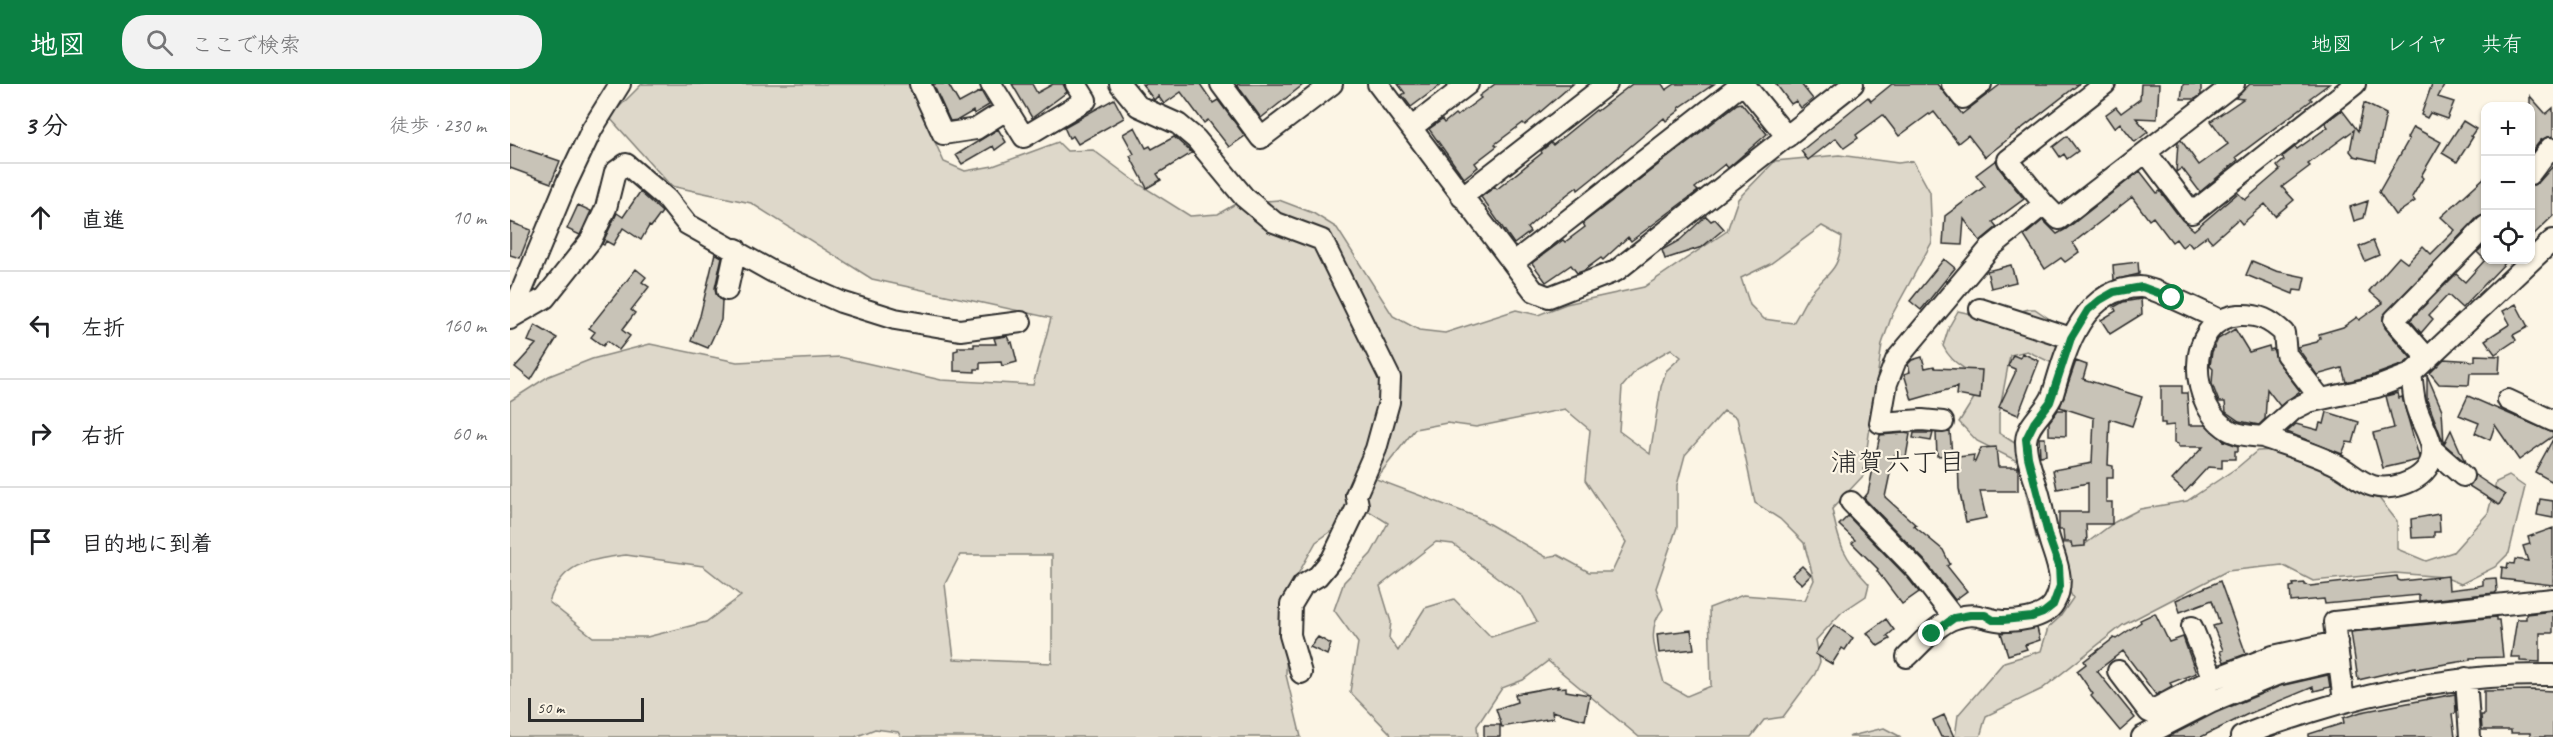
<!DOCTYPE html>
<html lang="ja">
<head>
<meta charset="utf-8">
<style>
  body { margin:0; font-family:Caveat,"Klee One",sans-serif; background:#f2f2f2; color:#202124 }
  .controls { position:absolute; right:18px; top:18px; display:grid; overflow:hidden; border-radius:12px; box-shadow:0 2px 4px #0004 }
  .controls button { width:54px; height:54px; display:grid; place-items:center; padding:0; border:0; border-bottom:2px solid #e0e0e0; background:#fff; color:#202124; font:30px sans-serif }
  .scale { position:absolute; left:18px; bottom:15px; width:116px; box-sizing:border-box; padding-left:6px; border:3px solid #2b2b2b; border-top:0; font-size:16px; line-height:21px; white-space:nowrap; color:#2b2b2b; -webkit-text-stroke:4px #fcf5e5; paint-order:stroke }
  .stop { position:absolute; width:18px; height:18px; margin:-14px; border:4px solid #0b8043; border-radius:50%; background:#fff }
  .stop.end { background:#0b8043; border-color:#fff; box-shadow:0 2px 6px #0008 }
  .list { margin:0; padding:0; list-style:none }
  h2 { display:flex; justify-content:space-between; align-items:center; height:78px; margin:0; padding:0 24px; font-size:26px }
  h2 small { font-size:20px; font-weight:400; color:#757577 }
  .list li { display:grid; grid-template-columns:39px 1fr auto; gap:18px; align-items:center; box-sizing:border-box; height:108px; padding:0 24px; border-top:2px solid #e0e0e0 }
  .list b { display:block; font-size:22px; white-space:nowrap }
  .list em { font-size:20px; font-style:normal; color:#757577 }
  .icon { flex:none; width:33px; height:33px; fill:none; stroke:currentColor; stroke-width:2; stroke-linecap:round; stroke-linejoin:round }
  .map { position:relative; flex:none; width:2043px; height:653px; overflow:hidden }
  header { display:flex; align-items:center; gap:36px; box-sizing:border-box; height:84px; padding:0 30px; background:#0b8043; color:#fff }
  header strong { font-size:28px }
  nav { display:flex; gap:33px; margin-inline-start:auto; font-size:21px }
  .search { width:420px; height:54px; background:#f2f2f2; display:flex; align-items:center; gap:15px; box-sizing:border-box; padding:0 21px; border-radius:24px; color:#757577; font-size:22px }
  main { display:flex }
  aside { flex:1; background:#fff }
  .map>svg:first-child { display:block }
  .green { fill:#ded8ca; stroke:#84827a; stroke-width:1.5; fill-rule:evenodd }
  .building { fill:#c8c3b7; stroke:#2b2b2b; stroke-width:1.5 }
  .lines { fill:none; stroke-linecap:round; stroke-linejoin:round }
  .minor-casing { stroke:#2b2b2b; stroke-width:24 }
  .minor { stroke:#fcf5e5; stroke-width:20 }
  .route { stroke:#0b8043; stroke-width:8 }
  .labels { text-anchor:middle; stroke-width:4.5; stroke-linejoin:round; paint-order:stroke }
  .neighbourhood-label { font-size:27px; fill:#2b2b2b; stroke:#fcf5e5 }
</style>
</head>
<body>
<header>
<strong>地図</strong>
<div class="search"><svg class="icon" aria-label="search" viewBox="0 0 24 24"><circle cx="10" cy="10" r="6"/><path d="M15 15l6 6"/></svg>ここで検索</div>
<nav><a>地図</a><a>レイヤ</a><a>共有</a></nav>
</header>
<main>
<aside>
<h2>3 分<small>徒歩 · 230 m</small></h2>
<ul class="list">
<li><svg class="icon" aria-label="ahead" viewBox="0 0 24 24"><path d="M12 20V5M6 11l6-6 6 6"/></svg><div><b>直進</b></div><em>10 m</em></li>
<li><svg class="icon" aria-label="left" viewBox="0 0 24 24"><path d="M17 20v-9H6M10 6l-5 5 5 5"/></svg><div><b>左折</b></div><em>160 m</em></li>
<li><svg class="icon" aria-label="right" viewBox="0 0 24 24"><path d="M7 20v-9h11M14 6l5 5-5 5"/></svg><div><b>右折</b></div><em>60 m</em></li>
<li><svg class="icon" aria-label="arrive" viewBox="0 0 24 24"><path d="M6 21V4h12l-3 4 3 4H6"/></svg><div><b>目的地に到着</b></div></li>
</ul>
</aside>
<div class="map">
<svg width="2043" height="653" viewBox="0 0 2043 653">
  <rect width="100%" height="100%" fill="#fcf5e5"/>
  <filter id="ink" filterUnits="userSpaceOnUse"><feTurbulence type="fractalNoise" baseFrequency=".0167" numOctaves="2"/><feDisplacementMap in="SourceGraphic" scale="12" xChannelSelector="R" yChannelSelector="G"/><feConvolveMatrix kernelMatrix="1 2 1 2 8 2 1 2 1" color-interpolation-filters="sRGB"/></filter>
  <g filter="url(#ink)">
    <!-- green -->
    <path class="green" d="M132,0H399L434,78L455,87L483,82L548,58L557,67L583,66L629,100L680,132L708,130L727,119L769,116L803,129L827,144L883,232L909,246L935,249L1006,226L1028,231L1056,220L1134,203L1217,147L1228,115L1265,77L1329,71L1388,79L1403,77L1420,108L1422,158L1382,231L1372,260L1353,392L1322,425C1329,460 1333,473 1359,500L1356,512L1332,528L1306,556L1310,578L1305,590L1273,633L1254,636L1241,653H1129L1038,577L1013,596L992,604L967,642L968,653H881L880,649L840,608L848,559L824,526L834,498L861,470L878,439L854,424L806,458L778,508L776,591L791,653H391L388,648L365,645L345,653H0V317L39,292L82,275L140,260L227,278L330,273L431,296L523,301L541,234L362,195L241,119L161,102L99,33ZM1312,142L1332,153C1329,188 1320,186 1300,210C1294,218 1289,230 1283,239L1254,235L1240,221L1231,194L1260,180ZM1161,265L1171,273L1156,287L1151,303L1140,370L1109,347L1112,303L1128,284ZM1055,325L1080,346L1075,396L1116,458L1102,488H1079L1048,471L1036,473L967,433L866,395L905,345L937,339L966,343ZM1214,327L1227,334L1245,419L1270,435L1294,459L1304,496L1295,516L1233,511L1199,524L1201,602L1177,612L1154,599C1148,575 1134,546 1153,525L1146,504L1167,443V401L1175,371ZM926,458L943,460L1013,513L1027,538L981,553L944,515L915,524L888,567L879,554L881,538L870,502ZM116,471L193,482L231,512L196,538L137,553H83L39,518C52,478 79,476 116,471ZM450,471H542V579L444,575L435,500Z
      M1519,225H1525L1548,241L1550,264L1542,279L1517,267L1500,271L1489,330V349L1528,374L1529,430L1554,459L1574,461L1605,438L1630,425L1677,417L1728,383L1747,367L1766,366L1865,409L1887,437V465L1916,477L1943,468L1978,429L1986,398L1999,392L2015,403L1999,469L1985,483L1951,500L1934,493L1885,489L1803,497L1772,481L1717,487L1613,541L1532,605L1476,632L1470,653H1445L1448,631L1494,578L1531,567L1538,544L1550,533L1563,514L1551,492L1536,476L1526,453L1515,405L1513,380L1467,357L1449,338L1471,303C1460,282 1444,284 1433,262L1439,243L1448,227C1477,234 1491,233 1519,225Z
      M1374,644L1391,653H1339L1341,652Z"/>
    <!-- building -->
    <path class="building" d="M423,0H438L449,19L471,7L479,21L464,30L463,27L448,36L440,37Z
      M502,0H522L527,9L543,0H553L557,8L522,34Z
      M632,0H690L703,19L708,16L735,52L719,63L698,36L694,39L671,8L654,20L648,12L644,16Z
      M728,0H794L751,34L727,1Z
      M888,0H932L901,23L892,11L895,9Z
      M985,0H1063L1015,41L1013,39L985,60L987,62L965,79L968,83L954,94L919,45L932,36L934,39L945,30L947,32L971,14L969,12Z
      M1122,0H1152L1156,6L1165,0H1204L1169,24L1170,26L1156,37L1154,34L1083,94L1068,106L1067,103L1037,126L1017,144L1020,148L1004,160L971,113L985,103L987,105L1032,69L1031,67L1041,59L1043,61L1086,26L1087,27Z
      M1266,0H1291L1303,15L1291,24L1286,17L1281,20Z
      M1382,0H1427L1452,30L1491,0H1569L1475,73L1458,51L1448,59L1424,28L1420,31L1419,30L1389,52L1373,31L1346,51L1348,54L1334,64L1326,54L1298,76L1291,67L1358,13L1361,17Z
      M1631,0H1649L1647,35L1626,34L1638,48L1625,58L1610,39L1604,44L1595,31L1606,23L1611,29L1630,15Z
      M1673,0H1691V11L1685,15H1671Z
      M1740,0H1819L1800,14L1802,16L1726,73L1728,76L1690,108L1672,84L1666,88L1668,58L1671,56L1689,81L1718,60L1701,37L1733,15L1725,14Z
      M1922,0H1935L1928,13L1944,18L1937,35L1920,29L1917,34L1911,31Z
      M2020,12L2036,30L2043,24V52L2031,56L2020,70Z
      M604,15L614,34L568,60L563,52L559,54L554,43Z
      M1231,19L1257,50L1218,84L1215,80L1185,104L1188,107L1121,157L1118,153L1093,176L1091,174L1073,187L1067,189L1061,181L1036,198L1022,179L1053,156L1055,158L1075,143L1073,139L1227,20Z
      M1854,19L1876,30L1866,77L1844,72L1840,67L1844,46L1798,80L1800,82L1772,103L1784,116L1765,132L1755,120L1732,140L1728,135L1702,158L1697,152L1682,163L1678,158L1672,163L1666,155L1662,158L1643,133L1639,136L1622,113L1563,159L1569,168L1555,178L1551,174L1535,185L1514,152L1533,136L1547,150L1556,145L1630,87L1647,109L1650,107L1672,136L1684,146L1728,109L1735,116L1770,86L1767,82L1774,76L1772,73L1785,63L1787,65L1818,43L1815,39L1832,26L1848,47Z
      M1953,37L1966,45L1961,52L1963,53L1947,78L1932,69Z
      M625,43L636,64L640,62L642,65L664,53L682,69L647,90L651,96L637,104L620,72L624,70L613,50Z
      M1903,43L1931,58L1911,92L1913,94L1902,113L1905,117L1885,131L1869,108L1899,55L1897,54Z
      M488,45L496,58L485,66L483,62L452,80L446,71Z
      M1557,52L1568,67L1557,75L1554,70L1550,73L1543,63Z
      M0,60L50,77L41,99L0,84Z
      M1486,76L1489,84L1514,115L1483,138L1487,143L1470,157L1454,135L1452,161L1433,160L1435,132L1475,102L1466,91Z
      M2043,82V132L2020,154V103L2029,98Z
      M1976,92V130L1967,134L1873,232L1875,244L1901,274L1894,280L1864,291L1836,298L1832,284L1807,291L1787,263L1807,258L1810,254L1809,250L1833,243L1847,233L1849,236L1873,219L1859,207L1889,173L1897,179L1913,162L1921,170L1945,146L1931,133Z
      M130,108L152,128L141,143L139,142L131,156L113,144L103,161L96,157L94,161L92,160L107,129L113,133Z
      M1858,117L1854,134L1844,137L1840,123Z
      M68,121L81,127L70,151L57,145Z
      M1196,132L1201,137L1205,135L1214,145L1192,163L1155,175L1152,166L1170,156Z
      M0,138L21,146L10,174L0,171Z
      M1863,157L1869,171L1855,177L1849,163Z
      M1976,160V176H1998L1952,224L1938,211L1919,231L1923,235L1911,249L1900,236L1946,190L1955,198L1975,176L1967,168Z
      M205,169L212,173L205,204L206,210L212,217L211,236L198,264L181,257L190,232Z
      M1434,175L1445,184L1411,226L1400,217Z
      M1742,177L1766,187L1795,193L1792,207L1784,206L1783,210L1736,191Z
      M1628,178L1629,190L1604,196L1603,181Z
      M1501,181L1506,198L1481,204L1477,187Z
      M126,185L136,193L132,198L139,203L121,226L125,229L112,246L120,252L109,266L97,257L93,262L81,253L85,248L79,244Z
      M1631,215L1632,230L1600,250L1591,236L1606,227L1604,223L1613,218Z
      M2006,220L2018,243L2003,251L2006,256L1985,270L1975,256L2000,240L1993,227Z
      M25,241L47,254L21,296L5,283L26,260L18,257Z
      M1725,245L1739,268L1759,262L1760,266L1763,265L1767,277L1790,307L1770,322L1757,305L1755,335L1749,341L1729,337L1716,328L1715,318H1709L1702,300L1703,285L1700,282L1702,268L1708,255Z
      M497,252L500,259L502,258L507,278L492,282L491,278L470,279V285H465V288L444,287V267L448,266V263H464V260H486L484,254Z
      M1512,269L1529,277L1508,331L1489,323L1505,289V285L1498,282L1503,271L1510,274Z
      M1965,271L1990,272L1989,289H1960L1959,301L1929,300L1920,289L1934,275L1965,277Z
      M1412,273L1415,284L1424,282L1425,284L1472,286L1470,315L1446,311L1447,303L1402,316L1394,290L1400,288L1398,280L1402,276Z
      M1566,277L1577,281L1573,295L1632,313L1622,342L1600,335L1598,381L1603,382V394H1596V418H1602V440H1576L1577,457H1575V462L1562,463L1561,458H1554L1553,446H1549V428H1578V399L1547,405L1543,386L1582,379L1584,334L1550,323Z
      M1917,291L1932,326L1934,360L1917,316Z
      M1651,302H1672V309H1677L1679,341H1696L1714,357L1728,362V367H1725V375H1712V384L1698,383L1675,408L1662,396L1693,363H1668V360L1664,359V341L1655,342V339H1651Z
      M1888,309L1889,314L1892,313L1909,373L1908,376L1873,384L1863,349L1884,344L1876,312Z
      M1958,312L2043,349V352L2009,376L1985,341L1980,356L1965,349L1969,339L1949,331Z
      M1548,326H1556V352L1539,351V338Z
      M1817,328L1849,338L1843,359L1837,358L1832,370L1777,348L1786,340L1808,346L1810,339L1814,340Z
      M1941,346L1955,378L1934,360Z
      M1440,348L1442,371L1427,372L1426,349Z
      M1394,349L1400,350L1396,373L1384,371L1375,413L1406,441L1404,442L1433,466L1440,480L1437,482L1457,507L1445,516L1416,478L1354,414L1358,409L1370,351Z
      M1404,349H1423L1421,357L1403,354Z
      M1529,354H1535L1536,371L1530,372Z
      M2043,355V398L2025,388Z
      M1486,363L1488,383H1508V407H1470L1476,434L1456,438L1449,405L1448,373L1464,371L1463,377L1465,378L1471,364Z
      M1965,391L1995,411L1989,421L1959,402Z
      M2030,415L2043,417V434L2027,431Z
      M1929,430L1930,448H1924V453L1902,454L1901,435Z
      M1338,432L1398,494L1409,508L1392,520L1367,487L1368,485L1342,459L1345,456L1329,441Z
      M2043,444V501L1991,495L1992,483L1997,484L1998,479L2004,480L2005,475L2018,477L2013,462L2020,460L2018,453Z
      M1292,482L1301,491L1292,500L1282,491Z
      M1887,492L1888,496L1891,497L1938,492L1939,506L1963,503L1973,501V495L1986,494L1987,507L1985,509L1909,517V511L1815,520L1814,515L1781,518L1780,503L1784,502L1783,500L1795,499V501L1800,502Z
      M1710,497L1736,570L1714,578L1710,567L1713,566L1703,542L1710,540L1702,516L1670,528L1666,516Z
      M2043,527V549H2030V578L2010,577V573H2001L2007,535H2016V530Z
      M1645,529L1659,558L1673,553L1686,589L1660,599L1662,602L1646,611L1613,567L1587,587L1625,634L1610,647L1581,612L1583,610L1567,587L1576,580L1574,577L1604,554L1606,555L1631,538L1630,536Z
      M1986,533V536H1989L1993,573L1960,574V576L1905,585V583L1848,596L1841,548Z
      M1376,535L1384,546L1377,552L1380,555L1368,562L1357,549Z
      M1324,541L1343,554L1335,566L1332,564L1322,580L1305,570Z
      M1527,544L1530,556L1515,561L1517,565L1498,571L1491,549Z
      M1181,546L1184,565L1149,569L1147,550Z
      M808,553L821,560L817,571L800,563Z
      M1818,591L1820,603L1804,607L1803,603L1736,631L1691,653H1658L1705,629L1770,602Z
      M1048,602L1047,604L1056,603V607L1080,611L1075,636L1042,627L1043,634L992,643L986,625L1007,618L1005,610Z
      M2021,606L2043,607V653H2020V649H2001V646H1972L1971,631H1974V607Z
      M1945,610L1946,629L1942,630L1945,653H1799V650L1834,639L1833,634L1851,628Z
      M1434,631L1444,653H1431L1423,636Z
      M974,641H990V653H974Z"/>
    <g class="lines">
      <!-- minor casing -->
      <g class="minor-casing">
        <path id="minor" d="M410,0L433,50L466,45L496,26
          M481,0L514,53L576,16L566,0
          M610,0L628,22L668,40L686,55L734,113L764,138L812,156L880,294L879,318L866,365L846,411L848,421L822,475L808,492L793,501L781,521L780,551L791,589
          M711,0L751,54L822,0
          M868,0L1024,207L1039,213L1106,187L1343,0
          M1234,0L1277,53
          M1442,0L1453,14L1471,0
          M901,44L958,0
          M1636,68L1682,129L1845,0
          M2020,90L2040,64L2043,67
          M952,113L1097,0
          M1534,120L1498,76L1595,0
          M1003,179L1232,0
          M217,206L226,165
          M1470,225L1561,254
          M0,234L35,214L81,156L96,124L105,88L116,80L157,115L177,140L263,188L331,218L385,235L450,246L511,238
          M0,235L56,100L82,45L110,0
          M1918,275L1884,236L1976,142
          M1811,315L1776,270L1774,249C1760,236 1749,230 1729,231C1672,236 1679,326 1721,347C1731,352 1742,352 1753,353L1784,325L1798,318L1867,303L1901,290L2043,156
          M1998,316L2043,337
          M1433,338L1412,336L1370,339L1377,299L1386,276L1480,164L1534,120L1549,135L1724,0
          M1753,353C1778,362 1803,369 1827,381C1839,387 1849,398 1863,402C1885,408 1924,394 1922,366C1921,352 1910,337 1906,322C1903,312 1903,301 1901,290
          M1922,365L1953,392
          M1341,418L1407,486L1444,534
          M1682,543L1703,595
          M1397,573C1411,560 1428,539 1446,534C1465,528 1470,533 1486,536C1503,539 1535,535 1544,519C1557,496 1545,476 1539,454C1535,441 1533,427 1530,414C1526,396 1515,375 1516,357C1517,339 1538,326 1543,310C1556,265 1572,204 1630,203C1643,203 1695,229 1710,236
          M1608,587L1639,628L1703,595L1763,572L1827,558
          M1956,594L1960,653
          M1834,618L1824,538L2043,515
          M1632,653L1700,618L1766,591L1829,576
          M1731,653C1753,642 1777,636 1800,628C1879,603 1960,590 2043,591"/>
      </g>
      <!-- minor -->
      <use href="#minor" class="minor"/>
    </g>
  </g>
  <g class="lines" filter="url(#ink)">
    <!-- route -->
    <path class="route" d="M1422,550L1444,534L1460,531H1475L1483,536H1493L1522,533L1533,529L1543,521L1550,502L1549,482L1539,454L1518,373L1516,355L1524,339L1540,318L1561,254L1578,226L1590,216L1604,208L1632,203L1662,214"/>
  </g>
  <g class="labels">
    <!-- neighbourhood labels -->
    <g class="neighbourhood-label">
      <text x="1388" y="387">浦賀六丁目</text>
    </g>
  </g>
</svg>
<div class="controls">
<button>+</button>
<button>−</button>
<button><svg class="icon" aria-label="locate" viewBox="0 0 24 24"><circle cx="12" cy="12" r="6"/><path d="M12 2v4M12 18v4M2 12h4M18 12h4"/></svg></button>
</div>
<div class="scale">50 m</div>
<div class="stop" style="left:1662px;top:214px"></div>
<div class="stop end" style="left:1422px;top:550px"></div>
</div>
</main>
</body>
</html>
